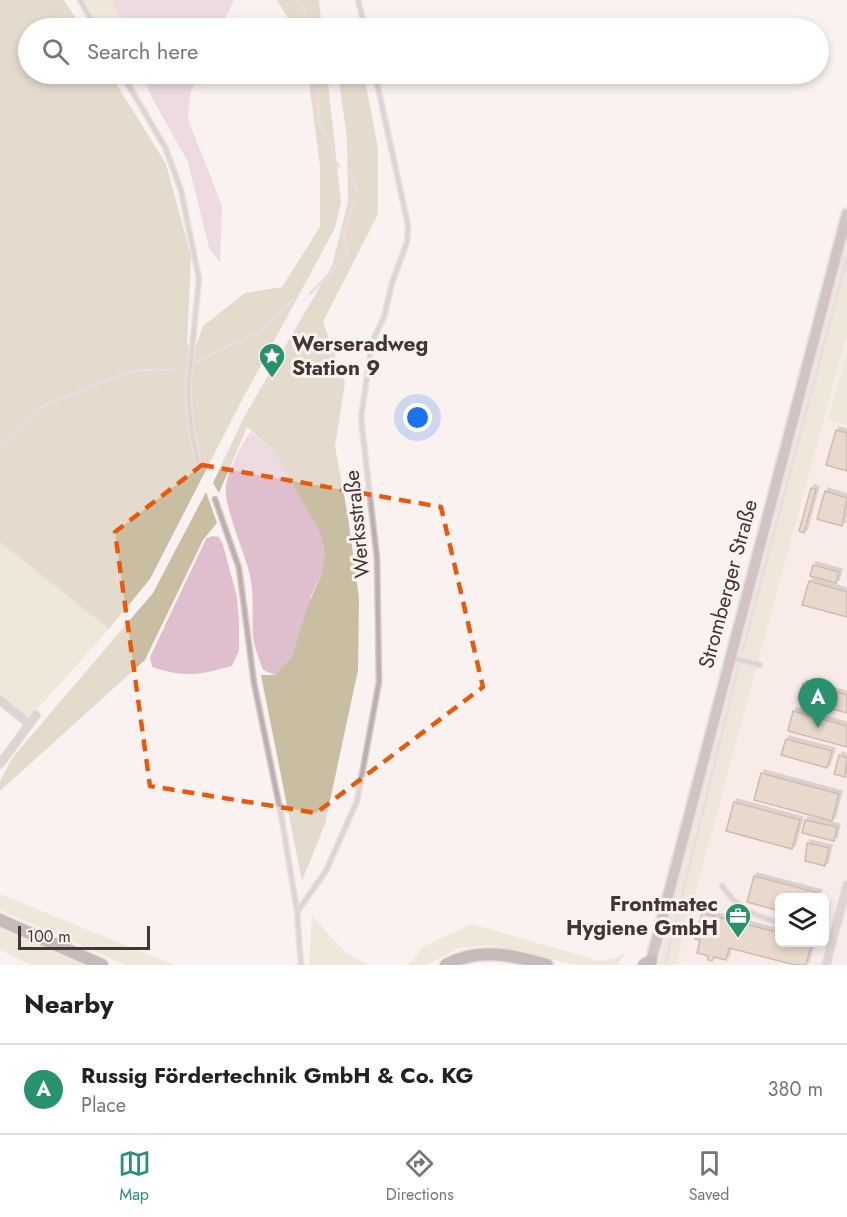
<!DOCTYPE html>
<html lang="en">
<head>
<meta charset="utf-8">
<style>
  body { margin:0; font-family:Jost,sans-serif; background:#f6f6f6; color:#222 }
  .controls { position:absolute; right:18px; bottom:18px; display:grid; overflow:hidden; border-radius:9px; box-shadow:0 3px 9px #0003 }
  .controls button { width:54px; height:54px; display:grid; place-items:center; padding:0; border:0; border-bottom:2px solid #e0e0e0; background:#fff; color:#222; font:30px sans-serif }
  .scale { position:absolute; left:18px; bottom:15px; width:132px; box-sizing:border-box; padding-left:6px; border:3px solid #443530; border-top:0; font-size:16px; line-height:21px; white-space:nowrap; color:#443530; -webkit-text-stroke:4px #faf2f0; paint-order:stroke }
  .you { position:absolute; left:418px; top:418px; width:21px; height:21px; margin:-15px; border:4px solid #fff; border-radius:50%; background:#1a73e8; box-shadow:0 0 0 9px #1a73e833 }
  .badge { display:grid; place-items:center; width:39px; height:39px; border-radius:50%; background:#2a916e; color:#fff; font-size:20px; font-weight:700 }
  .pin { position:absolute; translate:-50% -50px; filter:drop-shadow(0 2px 3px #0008) }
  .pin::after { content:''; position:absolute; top:32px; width:21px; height:18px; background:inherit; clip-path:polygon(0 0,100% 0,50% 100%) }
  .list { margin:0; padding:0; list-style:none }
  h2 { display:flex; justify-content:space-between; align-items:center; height:78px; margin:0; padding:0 24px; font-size:26px }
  h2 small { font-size:20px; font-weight:400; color:#767676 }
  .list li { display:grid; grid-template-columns:39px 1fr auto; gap:18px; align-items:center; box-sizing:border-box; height:90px; padding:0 24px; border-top:2px solid #e0e0e0 }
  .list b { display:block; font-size:22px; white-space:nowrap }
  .list p { margin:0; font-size:20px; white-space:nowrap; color:#767676 }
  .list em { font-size:20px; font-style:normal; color:#767676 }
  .icon { flex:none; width:33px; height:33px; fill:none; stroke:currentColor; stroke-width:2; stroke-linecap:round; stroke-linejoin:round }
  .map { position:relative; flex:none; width:847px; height:965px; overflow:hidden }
  .search { position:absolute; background:#fff; box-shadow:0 3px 9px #0003; left:18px; right:18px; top:18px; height:66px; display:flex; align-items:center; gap:15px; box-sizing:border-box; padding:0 21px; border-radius:33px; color:#767676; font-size:22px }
  .sheet { height:168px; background:#fff }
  nav { display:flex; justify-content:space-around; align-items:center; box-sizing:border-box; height:84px; border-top:2px solid #e0e0e0; background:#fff; font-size:16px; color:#767676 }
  nav a { display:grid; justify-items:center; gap:3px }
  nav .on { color:#2a916e }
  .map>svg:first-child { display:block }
  .built { fill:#f8e4de; fill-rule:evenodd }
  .green { fill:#e3d9bf }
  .forest { fill:#c9bea1 }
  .water { fill:#dfbfce }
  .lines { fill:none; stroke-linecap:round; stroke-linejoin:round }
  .stream { stroke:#dfbfce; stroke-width:3 }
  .building { fill:#d5b89f; stroke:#957b63; stroke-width:1.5; filter:url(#shadow) }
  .lane-casing { stroke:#d6ccca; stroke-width:7 }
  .street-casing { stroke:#d6ccca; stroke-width:10 }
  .secondary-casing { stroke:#d6ccca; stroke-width:14 }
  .primary-casing { stroke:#d6ccca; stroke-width:15 }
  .lane { stroke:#beaeaf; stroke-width:4 }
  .street { stroke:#beaeaf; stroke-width:8 }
  .secondary { stroke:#a38c8d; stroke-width:10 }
  .primary { stroke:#8f7375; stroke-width:12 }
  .marked { fill:none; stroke:#e8590c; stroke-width:4.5; stroke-dasharray:12 8; stroke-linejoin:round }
  .labels { text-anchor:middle; stroke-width:6; stroke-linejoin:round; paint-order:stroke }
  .poi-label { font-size:21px; font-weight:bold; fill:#443530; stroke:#faf2f0; text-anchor:start }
  .street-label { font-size:21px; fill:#443530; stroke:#faf2f0 }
</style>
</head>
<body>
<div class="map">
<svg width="847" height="965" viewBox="0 0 847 965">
  <defs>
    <filter id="shadow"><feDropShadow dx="3" dy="-3" stdDeviation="0" flood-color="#0004"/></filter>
  </defs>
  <rect width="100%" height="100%" fill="#faf2f0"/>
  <!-- built -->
  <path class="built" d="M847,334V965H676L704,863ZM780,898H824V942H780Z"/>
  <!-- green -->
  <path class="green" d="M84,0H112L124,28H101Z
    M847,237V334L676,965H658L697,803Z
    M847,352V425L828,420Z
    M0,542L109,629L23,725L0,707Z
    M0,894L174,965H126L0,910Z
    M312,916L346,953L368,965H309Z
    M472,924L600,961L615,958L626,952L617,965H577L490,945L459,948L427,965H408L424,946Z
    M0,929L83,965H32L0,950Z"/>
  <!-- forest -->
  <path class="forest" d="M0,0H64L82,28H28V74H110L166,164L191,256L187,345L196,346L203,326L245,293L282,287L320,227V166L308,74H327L341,202L335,228L241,402L150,579L109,629L0,542Z
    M277,0H319L322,28H294Z
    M338,74H364L378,149V214L323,322L345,383L335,446L348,517L359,598L358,670L325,824L302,881L261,675H275L322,574L274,451L247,427L219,493L213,483L244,417L332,266L348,202L347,138Z
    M206,492L217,523L203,540L145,660L0,791V781L13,757L153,593Z"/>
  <!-- water -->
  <path class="water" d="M112,0H234L221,28H124Z
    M142,74H199L191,91L188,119L222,206L220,262L209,248L188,162L151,96Z
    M251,432L274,451L320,532L325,553L322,574L311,596L292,657L275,675L263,670C259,659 254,647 253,635C252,615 254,594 250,575C245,553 223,505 226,486C228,472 242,441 251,432Z
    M212,536L219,537L223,545L237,597L239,621V651L232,666C198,675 187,678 152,667L150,657L206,539Z"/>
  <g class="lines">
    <!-- stream -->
    <path class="stream" d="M297,0L304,8L307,28
      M317,74L319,124L332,145L335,161L339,166
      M352,174L357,191
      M310,294L347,255L344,231L355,200
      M196,362L261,331L293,300
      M0,450L45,405L131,371L176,369
      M742,653L847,258
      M665,965L739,664"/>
  </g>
  <!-- building -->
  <path class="building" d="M836,430L847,433V471L826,465Z
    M811,488L816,489L804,533L799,531Z
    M825,491L847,498L842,526L817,519Z
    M813,565L839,572L836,583L810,576Z
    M809,581L847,592V617L802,605Z
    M803,683L847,695V713L798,699Z
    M793,711L847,726V747L788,731Z
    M786,739L832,751L827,768L781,755Z
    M839,755L847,758L845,777L834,774Z
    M761,773L839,794L832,821L754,800Z
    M734,802L800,820L792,849L726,831Z
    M805,820L837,827L834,841L802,833Z
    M807,843L829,848L825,866L805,861Z
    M754,876L819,893L817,898H780V911L747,902Z
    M702,913L780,933V942H812L806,965H795L729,948L726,960L714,957L712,961L708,960V956L697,953L700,940L695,939Z"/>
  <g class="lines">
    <!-- lane casing -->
    <g class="lane-casing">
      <path id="lane" d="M80,0L96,28
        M358,0L365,28
        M122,74L165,147L181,190L199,279L188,389L191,428L199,468
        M215,499L239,568L254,683L281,814L297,911
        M733,658L760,665
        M722,886C738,909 753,915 780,923
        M301,965L297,912L326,871L357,801L379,682L377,558L361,418L372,342L384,317L392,283L407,242L408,225L375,74"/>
    </g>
    <!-- street casing -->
    <g class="street-casing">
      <path id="street" d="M0,700L29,724
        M0,764L36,715
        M826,965L847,885"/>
    </g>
    <!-- secondary casing -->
    <g class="secondary-casing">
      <path id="secondary" d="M650,965L847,214"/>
    </g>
    <!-- primary casing -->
    <g class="primary-casing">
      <path id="primary" d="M0,920L102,965
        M446,965C479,947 513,955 547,965
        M644,965L651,961"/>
    </g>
    <!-- lane -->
    <use href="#lane" class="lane"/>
    <!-- street -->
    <use href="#street" class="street"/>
    <!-- secondary -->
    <use href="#secondary" class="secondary"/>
    <!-- primary -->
    <use href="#primary" class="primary"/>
  </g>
  <!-- marked area -->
  <path d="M0 0H847V965H0ZM202,465L441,507L483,687L316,813L150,786L115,532Z" fill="#faf2f0" fill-opacity=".55" fill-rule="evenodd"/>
  <path class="marked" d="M202,465L441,507L483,687L316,813L150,786L115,532Z"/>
  <!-- icons -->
  <defs>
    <g id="sight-pin" transform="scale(1.35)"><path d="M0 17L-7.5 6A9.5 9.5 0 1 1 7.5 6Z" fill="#2a916e" stroke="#faf2f0"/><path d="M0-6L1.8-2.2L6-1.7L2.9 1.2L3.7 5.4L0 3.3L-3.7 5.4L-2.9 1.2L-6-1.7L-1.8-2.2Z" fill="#fff"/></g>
    <g id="office-pin" transform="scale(1.35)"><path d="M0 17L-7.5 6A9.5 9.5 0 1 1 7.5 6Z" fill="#2a916e" stroke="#faf2f0"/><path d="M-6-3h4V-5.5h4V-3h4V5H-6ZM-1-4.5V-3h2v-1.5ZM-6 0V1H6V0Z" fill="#fff"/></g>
  </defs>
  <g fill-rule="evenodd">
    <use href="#sight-pin" x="272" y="356"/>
    <use href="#office-pin" x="738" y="916"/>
  </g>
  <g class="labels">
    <!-- poi labels -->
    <g class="poi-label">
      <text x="292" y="351">Werseradweg<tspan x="292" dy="24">Station 9</tspan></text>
      <text x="718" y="911" text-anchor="end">Frontmatec<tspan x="718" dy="24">Hygiene GmbH</tspan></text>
    </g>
    <!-- street labels -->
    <g class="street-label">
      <text transform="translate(357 524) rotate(-96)" y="7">Werksstraße</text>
      <text transform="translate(728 584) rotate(-75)" y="7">Stromberger Straße</text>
    </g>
  </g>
</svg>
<div class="controls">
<button><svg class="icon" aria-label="layers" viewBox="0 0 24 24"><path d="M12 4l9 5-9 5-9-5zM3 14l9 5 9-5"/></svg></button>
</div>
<div class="scale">100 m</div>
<div class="you"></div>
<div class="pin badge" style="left:818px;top:728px">A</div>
<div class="search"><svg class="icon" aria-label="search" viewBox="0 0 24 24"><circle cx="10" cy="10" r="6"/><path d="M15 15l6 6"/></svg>Search here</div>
</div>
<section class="sheet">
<h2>Nearby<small></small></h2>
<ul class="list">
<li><span class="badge">A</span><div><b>Russig Fördertechnik GmbH &amp; Co. KG</b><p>Place</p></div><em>380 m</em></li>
</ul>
</section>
<nav>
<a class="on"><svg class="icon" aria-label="map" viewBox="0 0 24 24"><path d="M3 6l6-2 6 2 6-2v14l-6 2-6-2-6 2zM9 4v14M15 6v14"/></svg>Map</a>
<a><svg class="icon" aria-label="directions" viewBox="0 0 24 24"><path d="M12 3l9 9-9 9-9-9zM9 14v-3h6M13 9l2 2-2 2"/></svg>Directions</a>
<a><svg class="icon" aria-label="saved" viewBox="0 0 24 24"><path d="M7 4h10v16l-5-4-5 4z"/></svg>Saved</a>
</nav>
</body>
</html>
